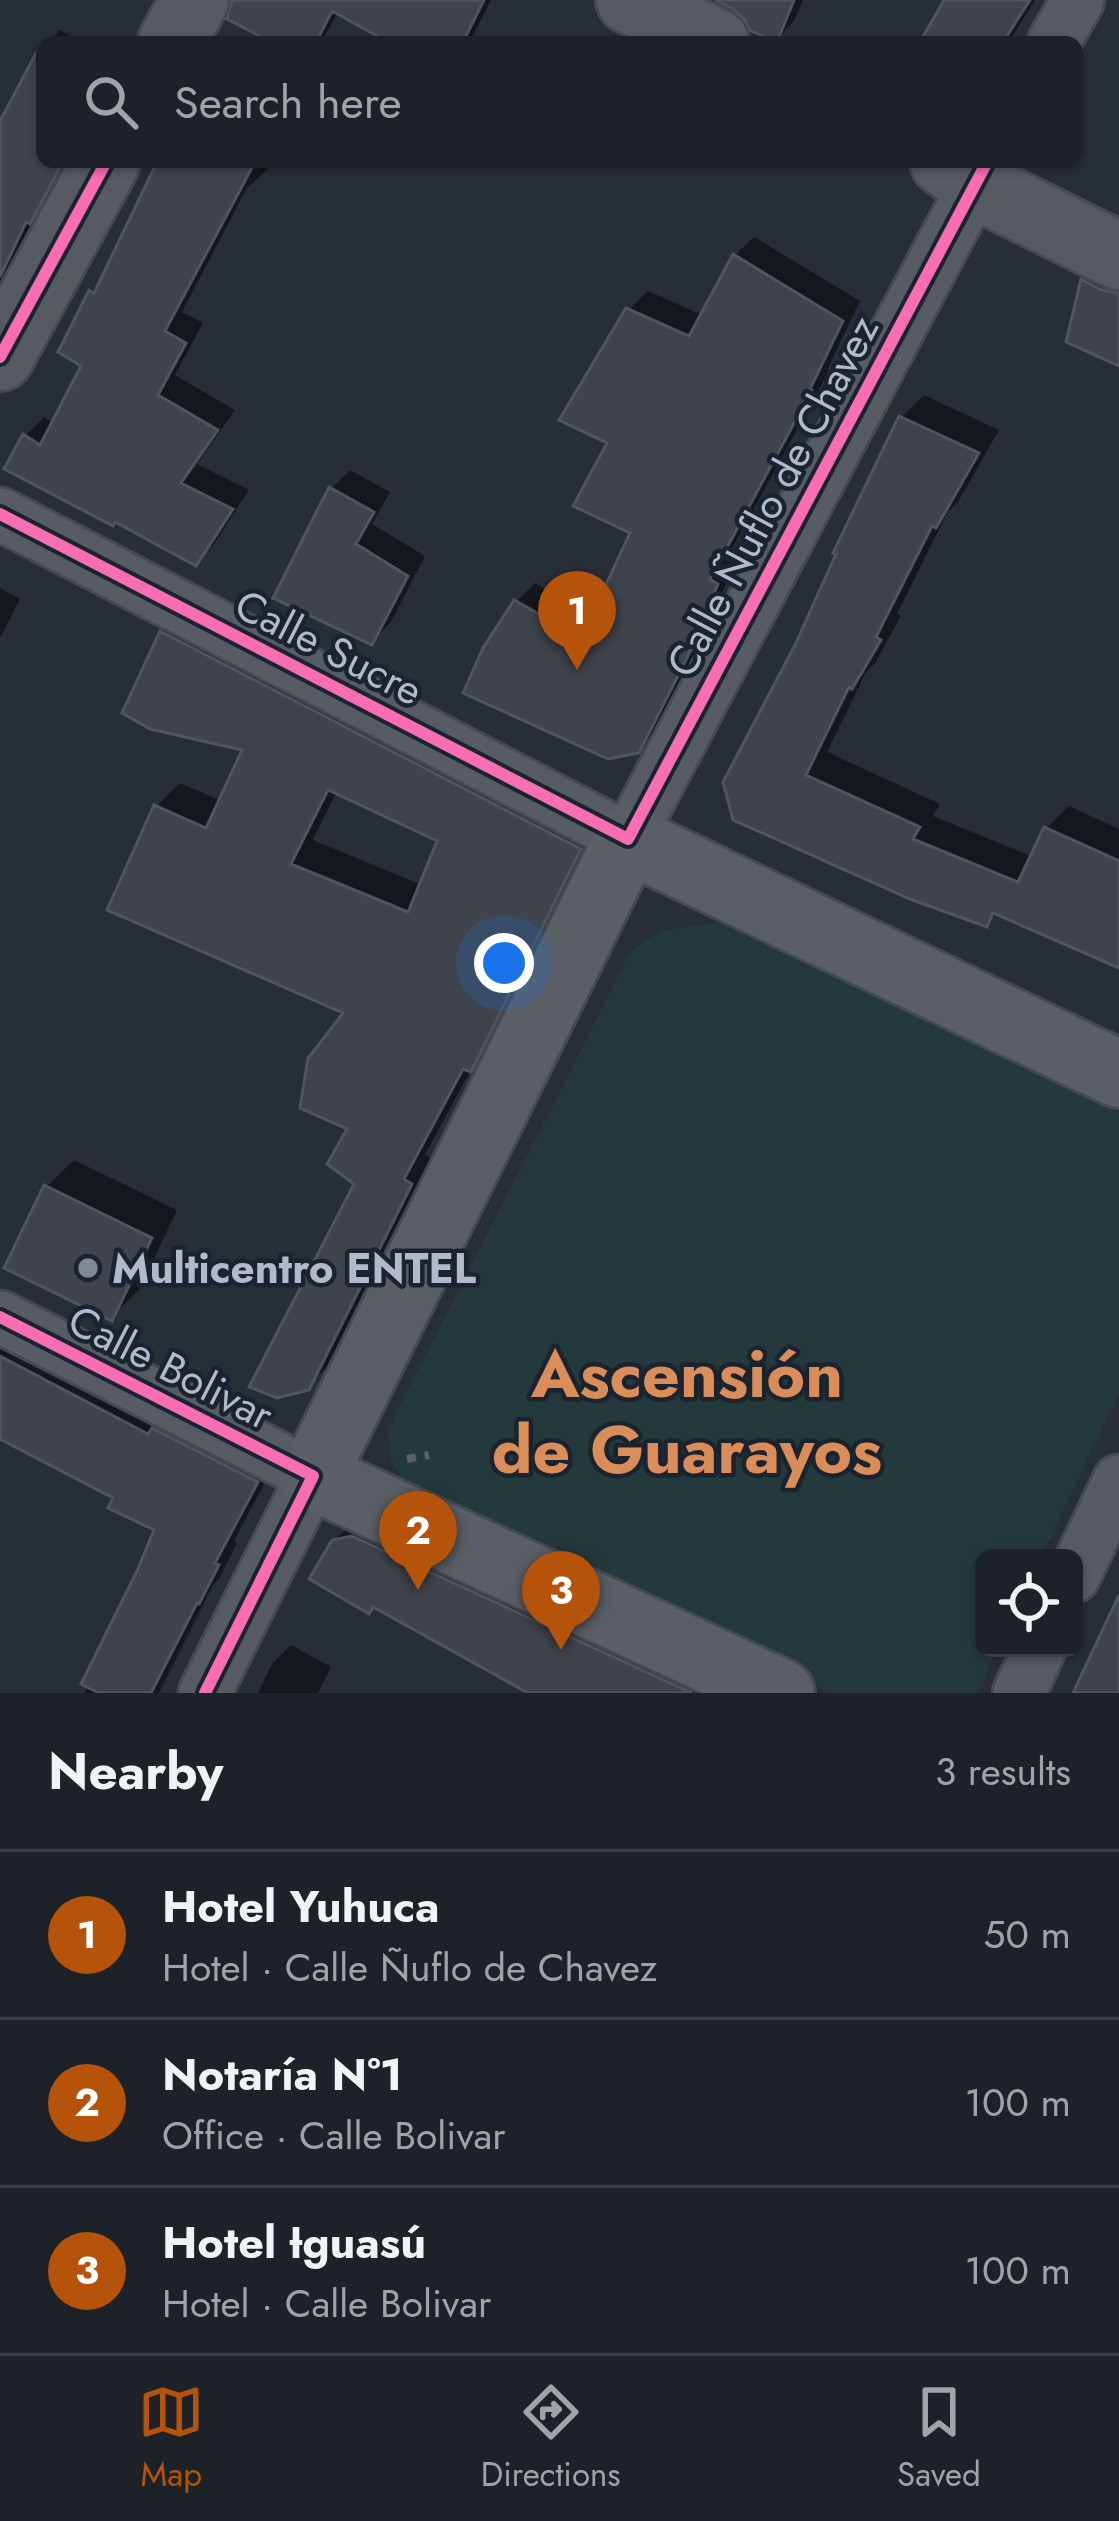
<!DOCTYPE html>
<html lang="en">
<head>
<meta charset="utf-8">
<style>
  body { margin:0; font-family:Jost,sans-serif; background:#2a2f34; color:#f1f3f6 }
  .controls { position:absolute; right:36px; bottom:36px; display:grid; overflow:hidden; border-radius:18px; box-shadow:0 3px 9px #0004 }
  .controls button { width:108px; height:108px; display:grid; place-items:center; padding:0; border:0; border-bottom:3px solid #3b3f45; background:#1d2228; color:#f1f3f6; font:60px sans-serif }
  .you { position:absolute; left:504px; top:963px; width:42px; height:42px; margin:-30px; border:9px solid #fff; border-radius:50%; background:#1a73e8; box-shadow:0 0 0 18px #1a73e833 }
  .badge { display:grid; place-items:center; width:78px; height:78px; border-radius:50%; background:#b45309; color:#fff; font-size:39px; font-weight:700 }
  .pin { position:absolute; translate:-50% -99px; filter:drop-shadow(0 3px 6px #0008) }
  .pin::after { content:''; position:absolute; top:63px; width:42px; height:36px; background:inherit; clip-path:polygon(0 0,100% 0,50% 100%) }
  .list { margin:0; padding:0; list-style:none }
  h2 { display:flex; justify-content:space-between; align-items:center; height:156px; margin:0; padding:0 48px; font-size:51px }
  h2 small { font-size:39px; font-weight:400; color:#a0a4a8 }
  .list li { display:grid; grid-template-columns:78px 1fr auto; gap:36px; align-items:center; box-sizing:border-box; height:168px; padding:0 48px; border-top:3px solid #3b3f45 }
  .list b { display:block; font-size:45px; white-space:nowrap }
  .list p { margin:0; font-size:39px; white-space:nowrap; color:#a0a4a8 }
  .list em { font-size:39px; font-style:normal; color:#a0a4a8 }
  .icon { flex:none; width:66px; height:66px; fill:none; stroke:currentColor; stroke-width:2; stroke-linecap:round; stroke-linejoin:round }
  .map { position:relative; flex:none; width:1119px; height:1693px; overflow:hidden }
  .search { position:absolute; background:#1d2228; box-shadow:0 3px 9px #0004; left:36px; right:36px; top:36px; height:132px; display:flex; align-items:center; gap:30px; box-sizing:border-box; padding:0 42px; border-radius:18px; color:#a0a4a8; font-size:45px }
  .sheet { height:660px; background:#1d2228 }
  nav { display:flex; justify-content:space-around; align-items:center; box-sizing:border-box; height:168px; border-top:3px solid #3b3f45; background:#1d2228; font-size:33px; color:#a0a4a8 }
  nav a { display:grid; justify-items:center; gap:6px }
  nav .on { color:#b45309 }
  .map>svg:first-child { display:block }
  .green { fill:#24393c }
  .shadow { fill:#0007; fill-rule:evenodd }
  .building { fill:#3f444c; stroke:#4f555e; stroke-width:3; fill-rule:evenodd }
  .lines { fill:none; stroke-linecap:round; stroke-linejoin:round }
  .street-casing { stroke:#454a51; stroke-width:57 }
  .secondary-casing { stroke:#454a51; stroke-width:72 }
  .primary-casing { stroke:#444a53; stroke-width:72 }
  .path { stroke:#5a6167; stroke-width:8; stroke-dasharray:9 9; stroke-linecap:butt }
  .street { stroke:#575c64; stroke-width:51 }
  .secondary { stroke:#565b62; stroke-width:66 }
  .primary { stroke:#5a5f66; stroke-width:66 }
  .cycleway-casing { stroke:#1a2431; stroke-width:20 }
  .cycleway { stroke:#f96db3; stroke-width:12 }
  .poi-dot { fill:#808995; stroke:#1a2431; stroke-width:4.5 }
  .labels { text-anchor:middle; stroke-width:9; stroke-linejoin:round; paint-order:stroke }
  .street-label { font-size:42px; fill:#b0bac8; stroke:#1a2431 }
  .poi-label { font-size:42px; font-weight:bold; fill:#b0bac8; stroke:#1a2431; text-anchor:start }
  .town-label { font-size:66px; font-weight:bold; fill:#db8d59; stroke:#1a2431 }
</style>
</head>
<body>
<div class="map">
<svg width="1119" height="1693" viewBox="0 0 1119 1693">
  <rect width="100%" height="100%" fill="#272e36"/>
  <!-- green -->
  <path class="green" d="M719,923L1119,1112V1393L1041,1558H984V1648H998L977,1693H832L415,1497L391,1461L388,1429L631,951L661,930Z"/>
  <!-- shadow -->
  <path class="shadow" d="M247,0H491L470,42H394L339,11L321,42H277Z
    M726,0H803L794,21L776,40Z
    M944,0H1035L1009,42H924Z
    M60,30L81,42H49Z
    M42,49V162H70L48,201L39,210L0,287V127Z
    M160,162H271L267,170L247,188L182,312L203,323L175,375L235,410L197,464L249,490L214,544L195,563L25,436L44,417L54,424L85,365L91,291L104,278Z
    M754,237L860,301L827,370L829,371L726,560L735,564L714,610L718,611L657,730L638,750L517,601L535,583L592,614L634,532L611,441L629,310L648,291L704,316L735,255Z
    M1111,253L1119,257V363L1084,280Z
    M924,395L999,430L958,502L948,511L897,614L901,616L875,663L866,672L827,752L940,804L933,816L1033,857L1046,829L1069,806L1119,829V965L998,912L986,923L736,818L798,646L901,418Z
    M350,470L390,492L372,524L425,556L391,622L372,641L277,597L332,488Z
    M0,588L20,599L0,638Z
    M186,608L603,824L494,1045L473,1066L425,1155L433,1159L332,1362L307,1387L358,1183L352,1127L348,1012L156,807L180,783L222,801L246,748L162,632ZM337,791L440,840L422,885L313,840Z
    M74,1160L177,1210L139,1290L111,1317L46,1187Z
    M0,1333L277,1460L234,1541L237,1543L219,1579L213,1585L159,1693H85L158,1528L117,1497L0,1435Z
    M356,1519L757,1693H534L334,1541Z
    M291,1645L331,1667L318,1693H258L272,1664Z"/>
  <!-- building -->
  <path class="building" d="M232,0H484L463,42H388L332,11L316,42H271L227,19Z
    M715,0H794L777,42L749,30L745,20L733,9Z
    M944,0H1030L1003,42H920Z
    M42,42V162H63L30,224L26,222L0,277V121Z
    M157,162H255L165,331L186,343L158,395L218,430L181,483L233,509L196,566L115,522L113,526L4,469L23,434L40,445L81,366L58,352L89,290L94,293Z
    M733,254L843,321L810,389L812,390L710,579L718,584L698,629L701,630L639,753L608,759L463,693L483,648L514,600L575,634L604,589L630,533L573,506L607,443L559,420L626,308L689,336Z
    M1081,279L1102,290L1119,293V366L1066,342Z
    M899,416L979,453L936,528L932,526L876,637L881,640L852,689L849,687L806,775L920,827L913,839L1018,882L1044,827L1119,861V968L993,913L987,927L910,899L733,820L723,782L795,645L836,554L833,553Z
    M329,487L374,512L356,544L408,576L372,645L273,598Z
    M160,631L581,849L471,1072L463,1069L404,1179L412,1184L309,1390L277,1398L249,1387L354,1184L327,1164L347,1129L300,1108L308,1058L343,1013L107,910L154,805L206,828L242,750L150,729L122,713ZM328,790L437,841L408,912L291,864Z
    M44,1185L152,1238L112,1321L4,1268Z
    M0,1356L148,1434L152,1428L258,1482L215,1563L219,1565L199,1604L197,1603L151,1693H99L81,1684L137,1571L154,1530L108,1508L113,1498L0,1439Z
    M352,1536L692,1693H528L373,1607L369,1614L309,1579L332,1540Z
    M1119,1595V1693H1073Z"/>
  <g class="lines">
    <!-- street casing -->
    <g class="street-casing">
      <path id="street" d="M1054,42L1078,0
        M0,514L628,839L987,162
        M0,1317L313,1476L205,1693
        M1074,1576L1119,1481
        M1019,1693L1040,1648"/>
    </g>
    <!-- secondary casing -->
    <g class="secondary-casing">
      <path id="secondary" d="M630,0L715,42
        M172,42L195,0
        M944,162L974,184L1119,256
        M0,357L106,162"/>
    </g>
    <!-- primary casing -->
    <g class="primary-casing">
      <path id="primary" d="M781,1693L313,1476L628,839L1119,1074"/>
    </g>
    <!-- path -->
    <path class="path" d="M407,1459L429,1455"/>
    <!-- street -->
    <use href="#street" class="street"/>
    <!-- secondary -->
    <use href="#secondary" class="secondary"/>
    <!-- primary -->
    <use href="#primary" class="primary"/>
    <!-- cycleway casing -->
    <g class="cycleway-casing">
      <path id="cycleway" d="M0,357L106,162
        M0,514L628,839L987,162
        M0,1317L313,1476L205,1693"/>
    </g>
    <!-- cycleway -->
    <use href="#cycleway" class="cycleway"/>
  </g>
  <!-- markers -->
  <circle class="poi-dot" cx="88" cy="1268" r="12"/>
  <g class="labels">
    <!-- street labels -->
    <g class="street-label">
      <text transform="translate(772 496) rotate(-62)" y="15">Calle Ñuflo de Chavez</text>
      <text transform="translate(329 647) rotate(27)" y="15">Calle Sucre</text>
      <text transform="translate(171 1367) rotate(27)" y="15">Calle Bolivar</text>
    </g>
    <!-- poi labels -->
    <g class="poi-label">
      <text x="112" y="1283">Multicentro ENTEL</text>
    </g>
    <!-- town labels -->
    <g class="town-label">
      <text x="687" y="1397">Ascensión<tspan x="687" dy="76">de Guarayos</tspan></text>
    </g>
  </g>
</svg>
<div class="controls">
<button><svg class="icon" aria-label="locate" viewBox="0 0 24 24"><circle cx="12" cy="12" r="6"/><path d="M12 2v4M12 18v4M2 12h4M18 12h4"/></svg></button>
</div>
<div class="you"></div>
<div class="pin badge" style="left:577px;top:670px">1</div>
<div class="pin badge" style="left:418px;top:1590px">2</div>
<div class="pin badge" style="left:561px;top:1650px">3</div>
<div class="search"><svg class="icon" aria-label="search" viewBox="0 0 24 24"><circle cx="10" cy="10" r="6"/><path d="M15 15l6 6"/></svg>Search here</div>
</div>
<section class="sheet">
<h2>Nearby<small>3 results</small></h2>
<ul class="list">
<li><span class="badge">1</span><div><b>Hotel Yuhuca</b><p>Hotel · Calle Ñuflo de Chavez</p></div><em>50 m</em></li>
<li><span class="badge">2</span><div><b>Notaría Nº1</b><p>Office · Calle Bolivar</p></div><em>100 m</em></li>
<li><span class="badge">3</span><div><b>Hotel Ɨguasú</b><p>Hotel · Calle Bolivar</p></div><em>100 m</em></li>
</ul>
</section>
<nav>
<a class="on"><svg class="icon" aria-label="map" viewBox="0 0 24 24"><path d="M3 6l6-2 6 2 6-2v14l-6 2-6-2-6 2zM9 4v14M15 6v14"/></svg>Map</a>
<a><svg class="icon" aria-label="directions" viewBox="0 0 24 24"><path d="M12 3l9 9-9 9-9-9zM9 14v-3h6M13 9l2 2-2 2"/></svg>Directions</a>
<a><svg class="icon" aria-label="saved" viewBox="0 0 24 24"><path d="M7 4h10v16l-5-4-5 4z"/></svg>Saved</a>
</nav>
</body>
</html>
